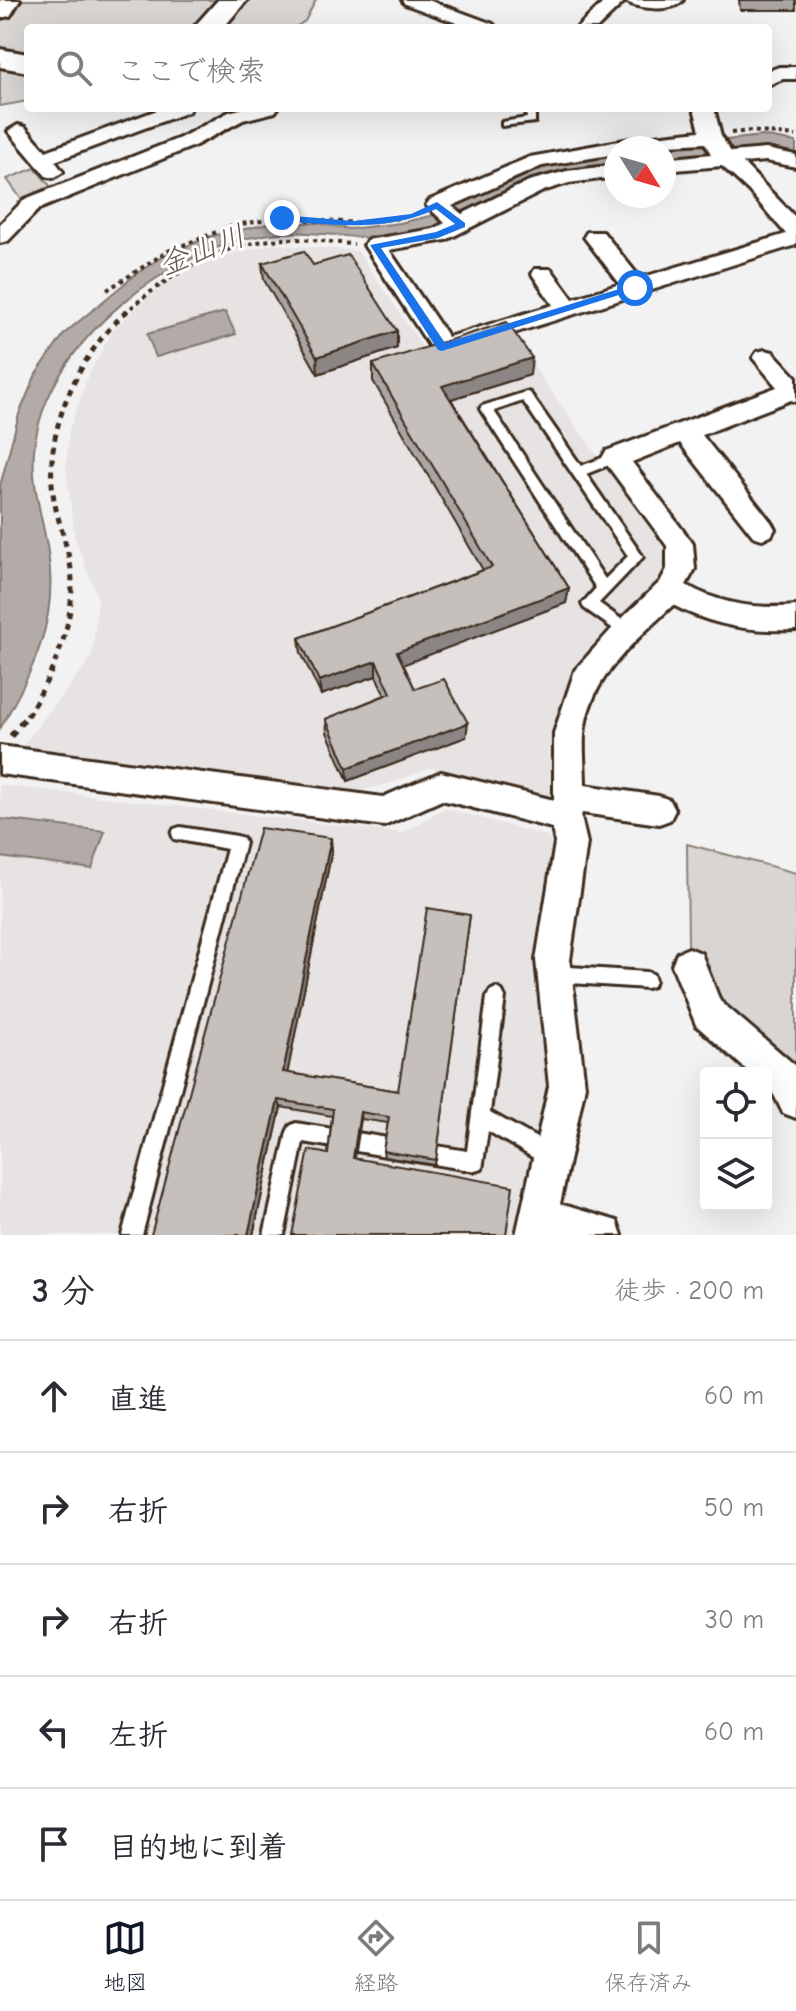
<!DOCTYPE html>
<html lang="ja">
<head>
<meta charset="utf-8">
<style>
  body { margin:0; font-family:"Comic Neue","Klee One",sans-serif; background:#f2f2f3; color:#2b2b33 }
  .controls { position:absolute; right:24px; bottom:24px; display:grid; overflow:hidden; border-radius:8px; box-shadow:0 8px 32px #0002 }
  .controls button { width:72px; height:72px; display:grid; place-items:center; padding:0; border:0; border-bottom:2px solid #e1e1e2; background:#fff; color:#2b2b33; font:40px sans-serif }
  .compass { position:absolute; left:604px; top:136px; width:72px; height:72px; border-radius:50%; background:#fff; box-shadow:0 8px 32px #0002; rotate:127deg }
  .stop { position:absolute; width:24px; height:24px; margin:-18px; border:6px solid #1a73e8; border-radius:50%; background:#fff }
  .stop.end { background:#1a73e8; border-color:#fff; box-shadow:0 2px 8px #0008 }
  .list { margin:0; padding:0; list-style:none }
  h2 { display:flex; justify-content:space-between; align-items:center; height:104px; margin:0; padding:0 32px; font-size:34px }
  h2 small { font-size:26px; font-weight:400; color:#7c7c81 }
  .list li { display:grid; grid-template-columns:52px 1fr auto; gap:24px; align-items:center; box-sizing:border-box; height:112px; padding:0 32px; border-top:2px solid #e1e1e2 }
  .list b { display:block; font-size:30px; white-space:nowrap }
  .list em { font-size:26px; font-style:normal; color:#7c7c81 }
  .icon { flex:none; width:44px; height:44px; fill:none; stroke:currentColor; stroke-width:2; stroke-linecap:round; stroke-linejoin:round }
  .map { position:relative; flex:none; width:796px; height:1235px; overflow:hidden }
  .search { position:absolute; background:#fff; box-shadow:0 8px 32px #0002; left:24px; right:24px; top:24px; height:88px; display:flex; align-items:center; gap:20px; box-sizing:border-box; padding:0 28px; border-radius:8px; color:#7c7c81; font-size:30px }
  .sheet { height:664px; background:#fff }
  nav { display:flex; justify-content:space-around; align-items:center; box-sizing:border-box; height:112px; border-top:2px solid #e1e1e2; background:#fff; font-size:22px; color:#7c7c81 }
  nav a { display:grid; justify-items:center; gap:4px }
  nav .on { color:#111827 }
  .map>svg:first-child { display:block }
  .built { fill:#e6e3e2 }
  .green { fill:#d8d5d2; stroke:#8a8078; stroke-width:2 }
  .water { fill:#b2aba7; stroke:#827770; stroke-width:2 }
  .lines { fill:none; stroke-linecap:round; stroke-linejoin:round }
  .lane-casing { stroke:#3b2a1e; stroke-width:6 }
  .street-casing { stroke:#3b2a1e; stroke-width:6 }
  .highway-casing { stroke:#3b2a1e; stroke-width:6 }
  .path-far2 { stroke:#3b2a1e; stroke-width:4; stroke-dasharray:4 4; stroke-linecap:butt }
  .path-far1 { stroke:#3b2a1e; stroke-width:5; stroke-dasharray:6 6; stroke-linecap:butt }
  .path { stroke:#3b2a1e; stroke-width:6; stroke-dasharray:7 7; stroke-linecap:butt }
  .lane { fill:#fff; fill-rule:evenodd }
  .street { fill:#fff; fill-rule:evenodd }
  .highway { fill:#fff; fill-rule:evenodd }
  .wall { fill:#aaa5a3; stroke:#3b2a1e; stroke-width:2 }
  .shaded-wall { fill:#8b8684; stroke:#3b2a1e; stroke-width:2 }
  .building { fill:#c6c0bd; stroke:#3b2a1e; stroke-width:2 }
  .route { fill:#1a73e8 }
  .labels { text-anchor:middle; stroke-width:6; stroke-linejoin:round; paint-order:stroke }
  .water-label { font-size:30px; font-style:italic; fill:#65574e; stroke:#fff }
</style>
</head>
<body>
<div class="map">
<svg width="796" height="1235" viewBox="0 0 796 1235">
  <rect width="100%" height="100%" fill="#f3f2f2"/>
  <filter id="ink" filterUnits="userSpaceOnUse"><feTurbulence type="fractalNoise" baseFrequency=".0125" numOctaves="2"/><feDisplacementMap in="SourceGraphic" scale="16" xChannelSelector="R" yChannelSelector="G"/><feConvolveMatrix kernelMatrix="1 2 1 2 8 2 1 2 1" color-interpolation-filters="sRGB"/></filter>
  <g filter="url(#ink)">
    <!-- built -->
    <path class="built" d="M273,244L358,251L431,360L511,335L665,550L667,567L657,583L613,622L571,673L552,733L551,801L430,768L395,782L351,793L52,764L20,749L92,657L98,598L75,538L66,469L69,430L88,376L113,330L154,291L195,267L227,255Z
      M0,785L403,833L444,808L546,836L556,850L557,1083L522,1235H0Z"/>
    <!-- green -->
    <path class="green" d="M0,0H316L305,21L294,28H28V101L0,106Z
      M35,168L51,187L22,200L7,179Z
      M687,844L796,873V1075L716,1006L688,949Z"/>
    <!-- water -->
    <path class="water" d="M762,136L796,142V154L764,149L664,160V148H654Z
      M616,154V165C591,168 563,168 538,177C494,193 459,223 412,234C367,245 324,229 280,233C175,242 44,341 34,451C31,486 43,519 48,552C59,621 33,670 0,729V486L19,414L36,374L65,333L136,274L165,255L211,236L273,223H318L349,229L400,223L434,215L526,171Z
      M225,312L236,334L156,357L147,334Z
      M0,819L105,831L92,869L0,857Z"/>
    <g class="lines">
      <!-- lane casing -->
      <g class="lane-casing">
        <path id="lane" d="M525,108H535V122L502,126V122L527,118Z
          M526,392L530,393L581,466L615,453L621,458L619,461L586,474L643,557L599,603L632,627L634,631L632,635H622L584,608L582,604L596,588L480,409L482,406ZM523,401L628,556L605,579L494,411Z
          M180,827L237,836L243,838L245,843L142,1235H122L227,849L174,839L172,834L174,829Z
          M555,966L647,972L653,974L655,980L653,986L647,988L555,982L549,980L547,974L549,968Z
          M496,988L502,991L505,997L490,1112L558,1150L560,1157L558,1164L551,1166L544,1164L488,1131L482,1169L475,1171L303,1142L284,1235H264L287,1132L290,1126L296,1123L467,1151L487,997L490,991Z"/>
      </g>
      <!-- street casing -->
      <g class="street-casing">
        <path id="street" d="M402,0H428L493,24L496,28H470L405,4Z
          M606,0H683C673,13 638,9 625,1L597,28H577Z
          M779,67H796V79H783L768,85V71Z
          M163,108H191L188,112L55,161L63,172L53,178L46,176L8,131L18,125L25,127L46,151Z
          M244,108H278L275,112L243,120L194,146L39,209L8,241L0,243V224L25,199L180,138L229,112Z
          M694,108H714L721,136L731,152L766,149L796,155V167L766,161L743,163L796,218V245L450,353L442,355L434,353L364,245L367,240L433,229L445,223L426,205L430,200L530,157L636,138L700,131ZM705,143L711,154L664,159V171L722,166L749,191L786,234L640,278L603,232H587L584,237L620,284L573,299L551,269H535L532,274L553,305L448,337L389,250L446,240L543,191L569,183L616,177V165L567,171L529,181L462,214L452,206L542,166L616,154V148Z
          M765,350L773,352L796,377V402L791,400L702,435L771,522L775,529L771,536L762,539L753,536L680,443L632,462L693,544L695,569L686,585C722,605 756,609 796,606V630C752,632 712,626 673,605C635,641 588,679 584,735C583,751 585,769 585,785L659,796L670,800L675,810L670,820L659,824L582,813L581,817L587,843L570,960L585,1086L560,1204L617,1221L622,1235H516L549,1086L536,960L555,843L552,828L442,800L384,826L0,774V746L383,797L441,772L554,800V733L575,670L617,623L660,582L667,569V546L602,458L606,451L777,387L753,358L757,352Z
          M689,948L701,953L720,1001L796,1066V1118L783,1113L774,1095L766,1087V1073H750L696,1025L672,965L677,953Z"/>
      </g>
      <!-- highway casing -->
      <g class="highway-casing">
        <path id="highway" d="M0,0H20L10,16L0,18Z
          M218,0H247L223,28H193Z
          M0,49L28,54V72L0,67Z"/>
      </g>
      <!-- path-far2 -->
      <path class="path-far2" d="M731,133L751,131L796,136
        M107,290L168,251L234,225L282,218L356,223L399,218
        M125,313C169,274 224,241 286,239C308,238 331,243 354,244"/>
      <!-- path-far1 -->
      <path class="path-far1" d="M27,716C51,678 72,631 72,584C72,552 57,524 53,493C44,429 79,354 127,311"/>
      <!-- path -->
      <path class="path" d="M11,736L28,714"/>
      <!-- lane -->
      <use href="#lane" class="lane"/>
      <!-- street -->
      <use href="#street" class="street"/>
      <!-- highway -->
      <use href="#highway" class="highway"/>
    </g>
    <!-- wall -->
    <path class="wall" d="M739,0H796V10H740Z
      M262,263L313,265L397,331V348L318,374L264,280Z
      M373,364L530,375L451,399L569,588L566,603L403,664L415,689L466,737L348,781L327,732L326,719L385,695L376,676L321,695L301,653L299,638L483,570L373,381Z
      M332,850L287,1073L398,1091L470,915L435,1165L384,1157L383,1151L388,1123L361,1119L328,1154L332,1116L281,1107L253,1235H151Z"/>
    <!-- shaded-wall -->
    <path class="shaded-wall" d="M397,331V348L318,374L317,357Z
      M532,358L530,375L441,402L442,386Z
      M569,588L566,603L397,667V652Z
      M376,661V676L321,695L319,681Z
      M468,723L466,737L348,781L347,768Z
      M331,838L332,850L286,1080L283,1072Z
      M278,1100L281,1107L253,1235H248Z
      M360,1112L361,1119L354,1164L353,1158Z"/>
    <!-- building -->
    <path class="building" d="M304,251L313,265L348,255L397,331L317,357L262,263Z
      M507,322L532,358L442,386L569,588L397,652L415,689L444,679L468,723L347,768L326,719L391,693L376,661L319,681L299,638L492,567L373,364Z
      M260,828L331,838L283,1072L398,1091L427,908L470,915L436,1160L383,1151L389,1117L360,1112L353,1158L513,1186L506,1235H292L309,1150L328,1154L333,1109L278,1100L248,1235H151Z"/>
  </g>
  <!-- route -->
  <path class="route" d="M437,202L465,223V227L438,238L381,248L445,343L632,285L641,288L442,351L438,350L370,245L436,232L455,224L436,209C388,232 334,225 282,221L277,218L282,215L354,221L411,214Z"/>
  <g class="labels">
    <!-- water labels -->
    <g class="water-label">
      <text transform="translate(202 250) rotate(-21)" y="10">金山川</text>
    </g>
  </g>
</svg>
<div class="controls">
<button><svg class="icon" aria-label="locate" viewBox="0 0 24 24"><circle cx="12" cy="12" r="6"/><path d="M12 2v4M12 18v4M2 12h4M18 12h4"/></svg></button>
<button><svg class="icon" aria-label="layers" viewBox="0 0 24 24"><path d="M12 4l9 5-9 5-9-5zM3 14l9 5 9-5"/></svg></button>
</div>
<svg class="compass" viewBox="-18 -18 36 36"><path d="M0-13l5 13h-10z" fill="#e53935"/><path d="M0 13l5-13h-10z" fill="#7c7c81"/></svg>
<div class="stop" style="left:635px;top:288px"></div>
<div class="stop end" style="left:282px;top:218px"></div>
<div class="search"><svg class="icon" aria-label="search" viewBox="0 0 24 24"><circle cx="10" cy="10" r="6"/><path d="M15 15l6 6"/></svg>ここで検索</div>
</div>
<section class="sheet">
<h2>3 分<small>徒歩 · 200 m</small></h2>
<ul class="list">
<li><svg class="icon" aria-label="ahead" viewBox="0 0 24 24"><path d="M12 20V5M6 11l6-6 6 6"/></svg><div><b>直進</b></div><em>60 m</em></li>
<li><svg class="icon" aria-label="right" viewBox="0 0 24 24"><path d="M7 20v-9h11M14 6l5 5-5 5"/></svg><div><b>右折</b></div><em>50 m</em></li>
<li><svg class="icon" aria-label="right" viewBox="0 0 24 24"><path d="M7 20v-9h11M14 6l5 5-5 5"/></svg><div><b>右折</b></div><em>30 m</em></li>
<li><svg class="icon" aria-label="left" viewBox="0 0 24 24"><path d="M17 20v-9H6M10 6l-5 5 5 5"/></svg><div><b>左折</b></div><em>60 m</em></li>
<li><svg class="icon" aria-label="arrive" viewBox="0 0 24 24"><path d="M6 21V4h12l-3 4 3 4H6"/></svg><div><b>目的地に到着</b></div></li>
</ul>
</section>
<nav>
<a class="on"><svg class="icon" aria-label="map" viewBox="0 0 24 24"><path d="M3 6l6-2 6 2 6-2v14l-6 2-6-2-6 2zM9 4v14M15 6v14"/></svg>地図</a>
<a><svg class="icon" aria-label="directions" viewBox="0 0 24 24"><path d="M12 3l9 9-9 9-9-9zM9 14v-3h6M13 9l2 2-2 2"/></svg>経路</a>
<a><svg class="icon" aria-label="saved" viewBox="0 0 24 24"><path d="M7 4h10v16l-5-4-5 4z"/></svg>保存済み</a>
</nav>
</body>
</html>
